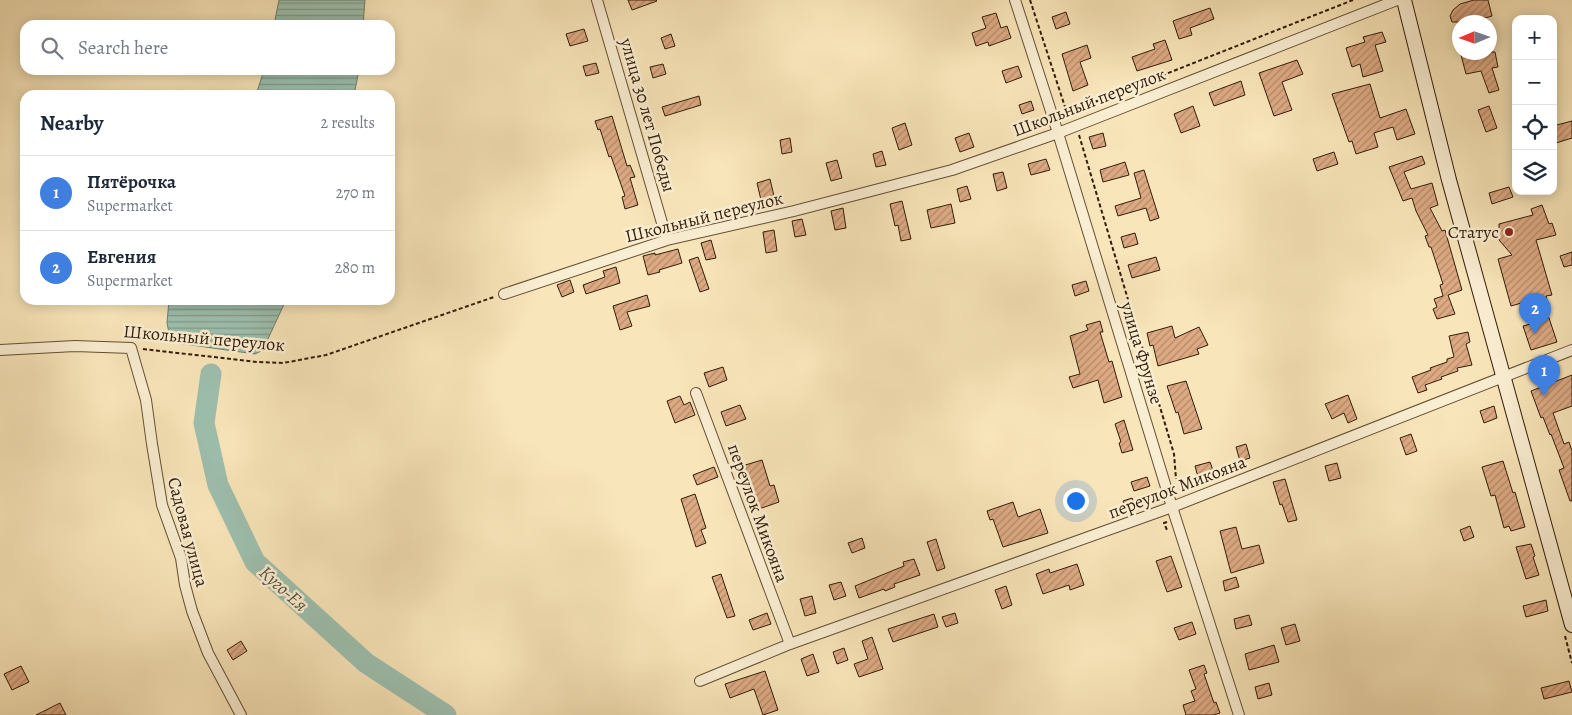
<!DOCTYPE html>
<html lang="en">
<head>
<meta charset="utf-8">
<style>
  body { margin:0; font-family:Alegreya,serif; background:#f6f6f7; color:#1f2937 }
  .controls { position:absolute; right:15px; top:15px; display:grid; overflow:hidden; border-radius:10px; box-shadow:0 2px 12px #0003 }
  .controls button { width:45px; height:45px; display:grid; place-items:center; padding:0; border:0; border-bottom:1px solid #e0e1e3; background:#fff; color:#1f2937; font:25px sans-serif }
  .compass { position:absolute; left:1452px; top:15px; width:45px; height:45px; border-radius:50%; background:#fff; box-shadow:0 2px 12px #0003; rotate:268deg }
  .you { position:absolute; left:1075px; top:500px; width:18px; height:18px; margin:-12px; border:4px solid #fff; border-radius:50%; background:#1a73e8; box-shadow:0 0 0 8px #1a73e833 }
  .badge { display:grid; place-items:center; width:32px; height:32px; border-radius:50%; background:#0b8043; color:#fff; font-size:16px; font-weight:700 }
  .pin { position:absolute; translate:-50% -41px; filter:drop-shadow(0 1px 2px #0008) }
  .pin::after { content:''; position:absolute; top:26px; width:18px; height:15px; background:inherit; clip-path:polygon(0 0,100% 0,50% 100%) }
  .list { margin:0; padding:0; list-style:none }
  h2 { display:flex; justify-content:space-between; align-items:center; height:65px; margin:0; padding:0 20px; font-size:21px }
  h2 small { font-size:16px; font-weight:400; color:#747a83 }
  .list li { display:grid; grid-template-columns:32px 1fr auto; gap:15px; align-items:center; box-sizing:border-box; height:75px; padding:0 20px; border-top:1px solid #e0e1e3 }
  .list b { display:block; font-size:19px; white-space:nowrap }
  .list p { margin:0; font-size:16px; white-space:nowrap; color:#747a83 }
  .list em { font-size:16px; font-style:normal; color:#747a83 }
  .icon { flex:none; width:28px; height:28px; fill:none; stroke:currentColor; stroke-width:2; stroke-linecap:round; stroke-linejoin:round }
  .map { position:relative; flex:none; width:1572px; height:715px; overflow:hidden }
  .search { position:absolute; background:#fff; box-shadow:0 2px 12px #0003; left:20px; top:20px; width:375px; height:55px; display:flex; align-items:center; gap:12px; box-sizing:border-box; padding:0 18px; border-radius:15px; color:#747a83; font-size:19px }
  .panel { position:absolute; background:#fff; box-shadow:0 2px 12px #0003; left:20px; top:90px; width:375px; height:215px; border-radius:15px }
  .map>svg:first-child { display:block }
  .water { fill:url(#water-rules); stroke:#727e6c }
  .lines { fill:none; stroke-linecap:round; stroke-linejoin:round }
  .river { stroke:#9dbfae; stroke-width:21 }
  .building { fill:url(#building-hatch); stroke:#321c08 }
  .street-casing { stroke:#644e34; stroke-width:12 }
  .secondary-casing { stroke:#321c08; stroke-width:16 }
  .path { stroke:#321c08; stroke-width:2; stroke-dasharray:4 2.5; stroke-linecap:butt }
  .street { stroke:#faeed2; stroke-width:10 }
  .secondary { stroke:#faeed2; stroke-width:14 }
  .poi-dot { fill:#8f2418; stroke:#faeed2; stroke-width:2 }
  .labels { text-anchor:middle; stroke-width:5; stroke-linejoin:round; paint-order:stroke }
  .street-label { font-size:18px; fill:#321c08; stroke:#faeed2 }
  .poi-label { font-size:18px; fill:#321c08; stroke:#faeed2; text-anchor:end }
  .water-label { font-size:19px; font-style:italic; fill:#575542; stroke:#faeed2 }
</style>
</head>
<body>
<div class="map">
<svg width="1572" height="715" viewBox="0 0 1572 715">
  <defs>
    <pattern id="water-rules" width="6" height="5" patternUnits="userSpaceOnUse" patternTransform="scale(1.25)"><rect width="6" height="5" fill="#9dbfae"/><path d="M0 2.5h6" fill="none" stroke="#819a8c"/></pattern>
    <pattern id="building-hatch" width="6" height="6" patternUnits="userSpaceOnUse" patternTransform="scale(1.25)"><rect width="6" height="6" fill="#ddaa84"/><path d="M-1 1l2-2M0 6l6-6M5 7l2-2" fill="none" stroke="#b48a6a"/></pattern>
  </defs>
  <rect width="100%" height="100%" fill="#f8e5b9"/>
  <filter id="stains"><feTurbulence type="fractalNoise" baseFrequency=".004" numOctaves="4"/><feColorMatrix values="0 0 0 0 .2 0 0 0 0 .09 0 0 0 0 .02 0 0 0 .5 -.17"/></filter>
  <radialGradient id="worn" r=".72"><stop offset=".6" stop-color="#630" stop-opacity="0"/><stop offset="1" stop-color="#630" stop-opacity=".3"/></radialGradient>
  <!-- water -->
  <path class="water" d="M279,0H365L363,25H274Z
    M264,70H359L354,95H256Z
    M169,300H286L267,341L261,351L255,354L177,343L170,338L167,323Z"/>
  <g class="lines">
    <!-- river -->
    <path class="river" d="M211,374L204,423L218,485L255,562L366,663L446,715"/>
  </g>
  <!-- building -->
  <path class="building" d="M628,0H656L657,1L632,10Z
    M1474,0H1488L1492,16L1471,22H1452L1450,16L1453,10L1460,4Z
    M1210,8L1214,19L1190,28L1192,35L1179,39L1173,21Z
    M1066,12L1070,24L1056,29L1052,17Z
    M996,13L1001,28L1007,26L1011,38L989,46L988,42L976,46L972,33L986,28L982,17Z
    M584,29L588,41L570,46L566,34Z
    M1382,32L1386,42L1375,45L1383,71L1363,77L1360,64L1352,67L1346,48L1365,42L1363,37Z
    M671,34L675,46L665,49L661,38Z
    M1165,40L1172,60L1137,71L1132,57L1155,49L1153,44Z
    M1087,45L1091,58L1080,62L1088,85L1073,91L1062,54Z
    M1472,52H1495L1498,67L1492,68L1499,90L1489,93L1481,71L1466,74L1461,55Z
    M1297,60L1303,74L1282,82L1292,110L1274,116L1259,73Z
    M596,63L599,73L586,76L583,66Z
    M663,64L666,74L653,78L650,67Z
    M1018,66L1022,77L1006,83L1002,71Z
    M1241,81L1245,95L1214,106L1209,93Z
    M1370,84L1380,118L1406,109L1415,134L1397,140L1393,127L1374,133L1378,147L1356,154L1352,141L1349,142L1332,94Z
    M699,96L701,105L665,116L662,107Z
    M1031,101L1034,110L1022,114L1019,105Z
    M1193,106L1200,126L1181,133L1174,114Z
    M1489,106L1497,128L1486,132L1478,110Z
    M612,116L627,166L630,165L635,177L630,178L638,205L625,209L622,197L625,196L611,156L609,157L600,129L598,130L595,121Z
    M1572,121V138L1556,143L1553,126Z
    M905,123L912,145L899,150L892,128Z
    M969,133L974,147L960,152L955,138Z
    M1103,133L1106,146L1093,149L1089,137Z
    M790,138L792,152L782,154L780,140Z
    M882,151L886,165L876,167L873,154Z
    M1334,152L1338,164L1317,171L1313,159Z
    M1422,156L1425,164L1404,172L1411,189L1432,183L1438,205L1430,208L1442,231L1445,230L1462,290L1448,295L1455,314L1437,319L1433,309L1437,307L1434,299L1443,296L1440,285L1443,284L1431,247H1429L1425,236L1428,235L1416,211L1412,198L1403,201L1389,167Z
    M1046,159L1050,170L1031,175L1028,164Z
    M837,160L842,178L831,181L826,163Z
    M1125,162L1129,175L1103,182L1100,170Z
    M1144,170L1159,218L1150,221L1146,208L1118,216L1115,206L1141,198L1134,173Z
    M1003,172L1007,188L997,191L993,174Z
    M770,179L774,196L761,200L757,183Z
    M967,186L971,199L960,202L957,189Z
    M1509,187L1513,197L1492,204L1489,193Z
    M902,201L911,239L901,241L898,225L895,226L890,204Z
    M951,204L955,223L931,228L927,210Z
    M1542,205L1549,224L1552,223L1556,235L1536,240L1552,295L1546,296L1550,311L1547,312L1557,342L1531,350L1523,326L1530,324L1525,302L1511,306L1498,259L1512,255L1499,240V224L1533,215L1531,209Z
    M843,208L846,228L835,230L831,211Z
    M802,219L806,235L795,237L792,221Z
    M774,230L777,251L766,253L763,232Z
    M1135,233L1138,244L1124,248L1121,237Z
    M711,240L716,258L706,260L701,243Z
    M678,249L682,263L659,270L660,272L648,275L643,256L655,253V255Z
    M1572,252V265L1564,267L1560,256Z
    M698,257L709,289L700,292L689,260Z
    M1156,257L1160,270L1132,278L1128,265Z
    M616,267L620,283L586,294L583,285L605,277L603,271Z
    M570,280L574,292L562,297L557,285Z
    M1086,281L1089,291L1075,296L1072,285Z
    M647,295L650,306L627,312L632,326L620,330L613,306Z
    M1100,321L1103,332H1100L1109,362L1112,361L1122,397L1104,403L1098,380L1073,388L1069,377L1080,374L1070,336L1088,330L1086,325Z
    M1172,326L1175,338L1199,327L1208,345L1197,349L1199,354L1158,366L1153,345L1150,346L1147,333Z
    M1468,332L1470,342L1466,344L1472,365L1457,368L1458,371L1441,377L1442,379L1425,385L1427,390L1418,393L1412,377L1431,370L1430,368L1447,362V359L1454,357L1449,336Z
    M723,367L727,380L709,387L704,373Z
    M1572,375V406L1553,413L1564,444L1569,442L1572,451V501H1570L1559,470L1564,468L1551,434L1550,435L1543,417L1541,418L1531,391Z
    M1186,381L1202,429L1184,434L1178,412L1176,413L1167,386Z
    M1348,395L1357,419L1348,423L1344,413L1332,419L1325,404Z
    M680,396L684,405L690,402L695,415L675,423L667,401Z
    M740,405L746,419L726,426L721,412Z
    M1494,406L1497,418L1484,423L1480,411Z
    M1124,420L1133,450L1122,453L1119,443L1121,442L1115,424Z
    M1411,434L1417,451L1406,455L1400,438Z
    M1246,444L1250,458L1240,461L1236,447Z
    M762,460L770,486L774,485L779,502L759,509L750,481L747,482L742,466Z
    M1503,461L1513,493L1515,492L1525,527L1511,531L1509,526L1504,528L1495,495L1491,496L1482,467Z
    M1210,462L1214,473L1198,477L1195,466Z
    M1337,463L1341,478L1329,481L1325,466Z
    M714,467L718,477L697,485L693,475Z
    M1147,477L1150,486L1134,491L1131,482Z
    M1285,479L1297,520L1288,522L1282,504L1280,505L1273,482Z
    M695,494L706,528L701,530L706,543L696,547L681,499Z
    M1132,498L1136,508L1127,511L1123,501Z
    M1013,502L1018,517L1040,509L1048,533L1003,547L993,519L990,520L987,511Z
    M1470,526L1474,537L1464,541L1460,530Z
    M1236,527L1242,549L1259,545L1264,563L1231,573L1220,531Z
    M862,538L865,548L852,553L848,543Z
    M936,539L945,568L937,571L927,542Z
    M1531,544L1535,556L1533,557L1539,575L1526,579L1516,547Z
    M1171,556L1182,587L1167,592L1156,561Z
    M914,559L920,575L894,584L895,587L885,591L884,589L859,598L855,586L904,566L903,562Z
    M1077,564L1084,585L1070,590L1069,585L1043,594L1036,574L1049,569L1050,573Z
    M721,574L735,616L727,618L712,577Z
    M1236,577L1239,587L1225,591L1223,581Z
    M841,582L846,596L834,600L829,585Z
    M1006,586L1012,605L1002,609L995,590Z
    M812,596L816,613L805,616L800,599Z
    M1546,600L1548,611L1526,617L1523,606Z
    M767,613L771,624L753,630L749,620Z
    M955,613L958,623L946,627L942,617Z
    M934,614L938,627L893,642L888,629Z
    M1249,615L1252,625L1236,629L1234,619Z
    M1192,622L1196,634L1179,640L1174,628Z
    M1295,624L1300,641L1286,645L1281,628Z
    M872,637L883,669L859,677L854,664L868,659L862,641Z
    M241,641L247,651L233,660L227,650Z
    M1274,645L1279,662L1249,670L1245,654Z
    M844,648L848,660L837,664L833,652Z
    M813,654L819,672L807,676L801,659Z
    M1204,665L1207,673L1204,674L1214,703L1216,702L1220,713L1214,715H1186L1183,705L1195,701L1191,691L1196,689L1189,670Z
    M21,666L29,682L12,690L4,674Z
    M765,671L778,710L763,715L754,689L730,698L725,684Z
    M1569,681L1572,692L1544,699L1541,688Z
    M1269,683L1272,695L1258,699L1255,687Z
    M60,703L66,715H36Z"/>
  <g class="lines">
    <!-- street casing -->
    <g class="street-casing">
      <path id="street" d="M597,0L667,240
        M1015,0L1058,133L1172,507L1239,715
        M504,294L667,240L794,211L952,170L1058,133L1397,0
        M0,350L75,346L131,348L146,400L152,444L162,505L181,558L185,585L192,611L208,653L241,715
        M696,393L790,644
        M700,681L790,644L1172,507L1572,350"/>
    </g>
    <!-- secondary casing -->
    <g class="secondary-casing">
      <path id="secondary" d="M1404,0L1449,180L1572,625"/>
    </g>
    <!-- path -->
    <path class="path" d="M1030,0L1067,113L1353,0
      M1079,135L1174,454L1176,479
      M143,349L257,362L283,363L326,355L494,297
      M1167,522L1164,523L1167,530
      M1565,636L1572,663"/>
    <!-- street -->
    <use href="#street" class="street"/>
    <!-- secondary -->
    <use href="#secondary" class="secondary"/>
  </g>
  <!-- markers -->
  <circle class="poi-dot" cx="1509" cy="232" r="5"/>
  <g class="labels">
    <!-- street labels -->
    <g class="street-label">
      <text transform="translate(1089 102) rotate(-21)" y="6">Школьный переулок</text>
      <text transform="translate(648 115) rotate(74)" y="6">улица 30 лет Победы</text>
      <text transform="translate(704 217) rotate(-14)" y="6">Школьный переулок</text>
      <text transform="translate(204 338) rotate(5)" y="6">Школьный переулок</text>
      <text transform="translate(1142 353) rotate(73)" y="6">улица Фрунзе</text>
      <text transform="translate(1177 487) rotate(-21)" y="6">переулок Микояна</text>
      <text transform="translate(758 513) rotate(70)" y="6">переулок Микояна</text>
      <text transform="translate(188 532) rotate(75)" y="6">Садовая улица</text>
    </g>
    <!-- poi labels -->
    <g class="poi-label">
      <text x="1499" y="238">Статус</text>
    </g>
    <!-- water labels -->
    <g class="water-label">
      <text transform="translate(284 588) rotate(42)" y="7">Куго-Ея</text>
    </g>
  </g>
  <rect width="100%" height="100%" filter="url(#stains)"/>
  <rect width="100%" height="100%" fill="url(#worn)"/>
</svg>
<div class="controls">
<button>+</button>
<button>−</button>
<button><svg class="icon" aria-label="locate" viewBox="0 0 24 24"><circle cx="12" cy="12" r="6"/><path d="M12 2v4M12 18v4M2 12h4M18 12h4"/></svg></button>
<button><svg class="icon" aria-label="layers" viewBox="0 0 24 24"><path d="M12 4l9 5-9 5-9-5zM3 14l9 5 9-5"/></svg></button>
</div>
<svg class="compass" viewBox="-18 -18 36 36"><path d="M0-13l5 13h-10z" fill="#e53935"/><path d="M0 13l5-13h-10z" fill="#747a83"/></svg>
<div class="you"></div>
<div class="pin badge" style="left:1544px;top:396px;background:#3f7fe0">1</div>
<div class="pin badge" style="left:1535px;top:334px;background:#3f7fe0">2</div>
<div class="search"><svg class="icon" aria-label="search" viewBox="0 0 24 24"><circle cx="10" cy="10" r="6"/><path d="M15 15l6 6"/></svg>Search here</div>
<section class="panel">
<h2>Nearby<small>2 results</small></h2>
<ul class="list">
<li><span class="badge" style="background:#3f7fe0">1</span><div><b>Пятёрочка</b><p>Supermarket</p></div><em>270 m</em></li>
<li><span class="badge" style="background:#3f7fe0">2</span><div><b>Евгения</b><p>Supermarket</p></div><em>280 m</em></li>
</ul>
</section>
</div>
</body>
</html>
